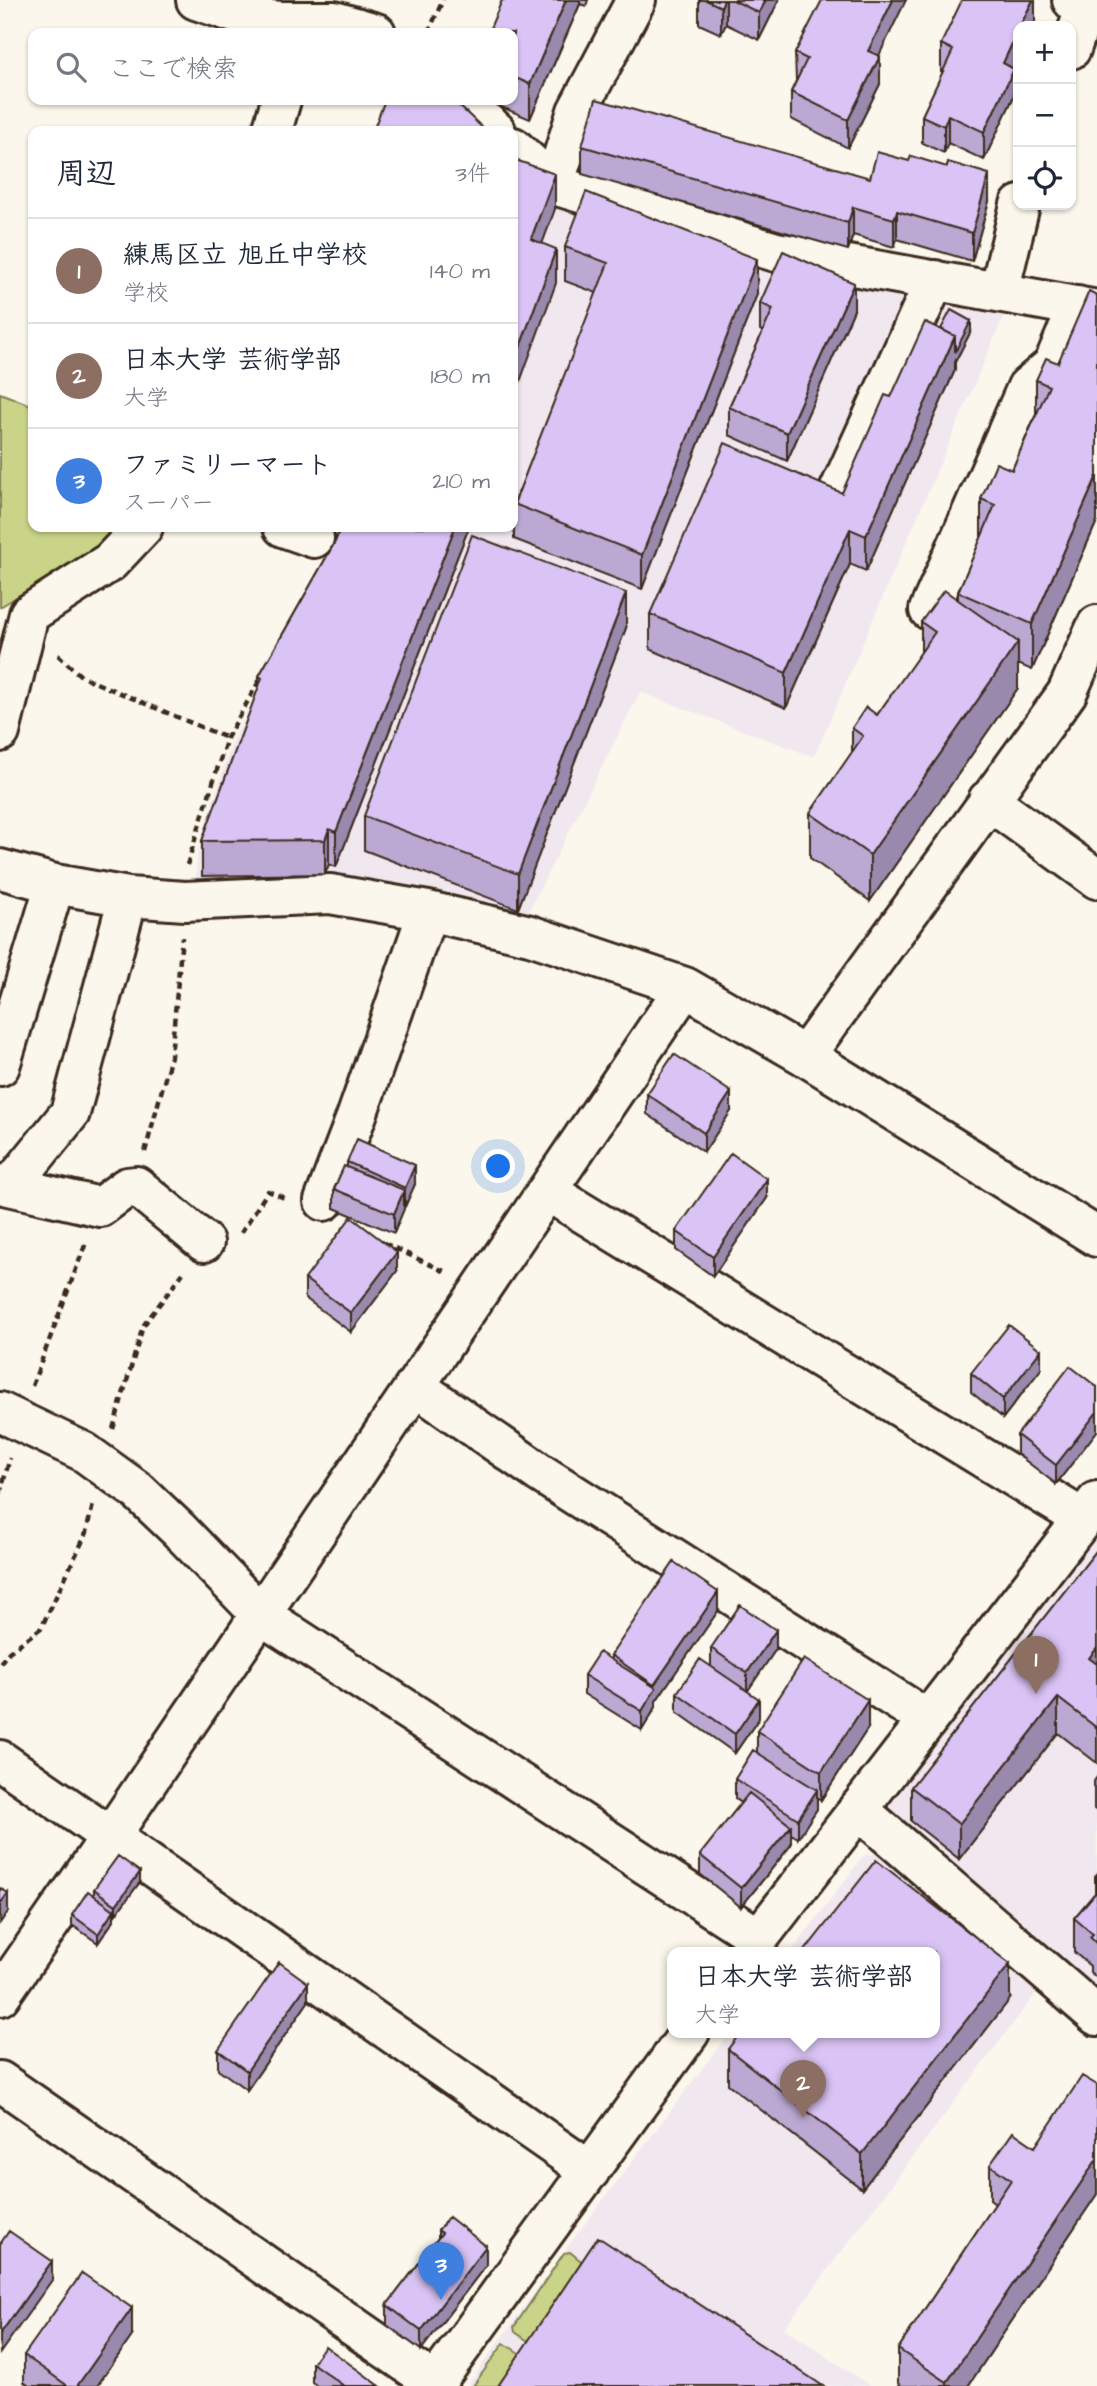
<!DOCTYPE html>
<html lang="ja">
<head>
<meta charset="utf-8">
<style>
  body { margin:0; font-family:"Architects Daughter","Klee One",sans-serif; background:#f2f2f3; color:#1f2937 }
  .controls { position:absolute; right:21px; top:21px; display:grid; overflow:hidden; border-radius:14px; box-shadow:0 2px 5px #0004 }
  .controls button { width:63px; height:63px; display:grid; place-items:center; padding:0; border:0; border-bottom:2px solid #e0e1e3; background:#fff; color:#1f2937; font:35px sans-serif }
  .you { position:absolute; left:499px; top:1167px; width:24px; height:24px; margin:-18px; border:5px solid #fff; border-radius:50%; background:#1a73e8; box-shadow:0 0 0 10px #1a73e833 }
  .badge { display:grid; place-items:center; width:46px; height:46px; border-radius:50%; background:#d93025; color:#fff; font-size:23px; font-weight:700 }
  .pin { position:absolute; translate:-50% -58px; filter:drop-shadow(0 2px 4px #0008) }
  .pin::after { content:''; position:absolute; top:37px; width:24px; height:21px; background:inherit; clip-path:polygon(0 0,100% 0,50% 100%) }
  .popup { position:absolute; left:667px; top:1947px; width:273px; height:91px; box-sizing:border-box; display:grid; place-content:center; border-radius:14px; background:#fff; filter:drop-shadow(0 2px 5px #0005); font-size:23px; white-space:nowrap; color:#747a83 }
  .popup b { font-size:26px; color:#1f2937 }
  .popup::after { content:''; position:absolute; left:50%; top:100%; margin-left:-14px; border:14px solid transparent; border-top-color:#fff }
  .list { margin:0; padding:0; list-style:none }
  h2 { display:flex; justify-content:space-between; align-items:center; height:91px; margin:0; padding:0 28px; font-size:30px }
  h2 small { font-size:23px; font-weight:400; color:#747a83 }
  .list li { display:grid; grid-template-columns:46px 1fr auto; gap:21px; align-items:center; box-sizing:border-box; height:105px; padding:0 28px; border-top:2px solid #e0e1e3 }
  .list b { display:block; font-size:26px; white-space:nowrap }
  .list p { margin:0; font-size:23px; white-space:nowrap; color:#747a83 }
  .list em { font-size:23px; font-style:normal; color:#747a83 }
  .icon { flex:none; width:38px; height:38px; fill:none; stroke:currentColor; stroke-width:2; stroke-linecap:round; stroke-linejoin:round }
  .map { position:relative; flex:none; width:1097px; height:2386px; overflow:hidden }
  .search { position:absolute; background:#fff; box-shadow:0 2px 5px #0004; left:28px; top:28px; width:490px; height:77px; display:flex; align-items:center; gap:18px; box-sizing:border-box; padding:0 24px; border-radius:14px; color:#747a83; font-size:26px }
  .panel { position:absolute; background:#fff; box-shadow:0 2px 5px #0004; left:28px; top:126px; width:490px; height:406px; border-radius:14px }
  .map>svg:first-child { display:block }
  .built { fill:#f1e8ef }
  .green { fill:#c9d488; stroke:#827f53; stroke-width:2 }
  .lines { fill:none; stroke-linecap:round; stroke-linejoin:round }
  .minor-casing { stroke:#3b2a1e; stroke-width:44 }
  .path { stroke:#3b2a1e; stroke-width:4.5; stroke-dasharray:7 5; stroke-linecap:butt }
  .minor { stroke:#fbf7ec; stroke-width:38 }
  .wall { fill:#bba9d3; stroke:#3b2a1e; stroke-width:2 }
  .shaded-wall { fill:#9989ac; stroke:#3b2a1e; stroke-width:2 }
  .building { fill:#dac4f5; stroke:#3b2a1e; stroke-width:2 }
</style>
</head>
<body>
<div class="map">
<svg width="1097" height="2386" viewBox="0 0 1097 2386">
  <rect width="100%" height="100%" fill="#fbf7ec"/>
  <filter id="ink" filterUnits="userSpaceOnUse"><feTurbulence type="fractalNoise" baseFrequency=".0143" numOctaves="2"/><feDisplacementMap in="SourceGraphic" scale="14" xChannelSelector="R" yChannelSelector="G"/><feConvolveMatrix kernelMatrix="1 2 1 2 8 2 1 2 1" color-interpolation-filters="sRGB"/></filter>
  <g filter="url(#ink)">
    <!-- built -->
    <path class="built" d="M513,177L783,272L1005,313L814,757L640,692L523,922L195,881L197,855L232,741L328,568L330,527H513Z
      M1097,1535V1998L890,1819L886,1808Z
      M880,1853L1037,1992L784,2328L871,2386H467L569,2245L730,2032H934V1952H791L864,1855Z"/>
    <!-- green -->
    <path class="green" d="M0,393L33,406V527H117L95,550L0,607Z
      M570,2252L586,2265L534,2345L515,2332L514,2327L564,2253Z
      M504,2343L531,2361L515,2386H473Z"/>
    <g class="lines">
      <!-- minor casing -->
      <g class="minor-casing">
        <path id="minor" d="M196,0L249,18L281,21H334L376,33
          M1071,49L1084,12L1072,0
          M461,100L496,131
          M272,131L281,100
          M513,147L554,185L776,252L1097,310
          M554,185L577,111L636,0
          M999,292L1020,205
          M833,504L935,280
          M283,527L314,538
          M929,610L1027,387L1053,365L1078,306
          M0,732L29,614L110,562L143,527
          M988,800L1097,879
          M0,869L55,884L128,897L185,901L330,894L428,911L530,935L685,987L805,1056L1097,1237
          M805,1056L1067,693L1097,625
          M0,1066L55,884
          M0,1184L100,1207L127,1187L136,1186L204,1242
          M11,1186L70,1113L128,897
          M547,1191L1083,1519
          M324,1201L357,1115L428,911
          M415,1386L540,1473L927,1719
          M0,1412L84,1452L138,1491L179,1530L261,1615L759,1938
          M0,1760L590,2171
          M858,1809L1097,2016
          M748,1952L1097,1501
          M0,1996L110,1837L685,987
          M0,2081L435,2383
          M433,2386L690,2032"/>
      </g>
      <!-- path -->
      <path class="path" d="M428,33L443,0
        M58,655L82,677L227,738
        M187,865L227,738L262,676
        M145,1152L171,1056L182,937
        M241,1233L268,1191L287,1199
        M384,1243L446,1272
        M32,1386L87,1240
        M113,1429L143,1326L183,1273
        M0,1494L10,1458
        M0,1663L9,1652L41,1628L85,1536L93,1505"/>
      <!-- minor -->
      <use href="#minor" class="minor"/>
    </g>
    <!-- wall -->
    <path class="wall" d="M502,0H588L586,6L580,4L530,119L492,103L489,100H513V33Z
      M699,0H779L759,40L726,24L721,34L699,24Z
      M1035,0V23L1018,26V58L1014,68V96L984,160L948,143L944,153L922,143V116L943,72H941V44Z
      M795,53L879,56L880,84L848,148L791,119V92L796,81Z
      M582,146L870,178L989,201L972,261L897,239L894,247L853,235L848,250L582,174Z
      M565,247L757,294L642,589L514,539V504L597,293L565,281Z
      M1097,295V521L1032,670L1018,664V688L870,901L810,858V813L852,753V728L877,715L921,653V622L958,600V592L981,539V499L1012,470L1036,414V380L1058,363Z
      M760,303L854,310L787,461L729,435V407L763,332L760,330Z
      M941,329L971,331L955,362V370L866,571L850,564L786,708L650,649V614L842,493L891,397Z
      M341,527H469L336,867L329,864L325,874L202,876V841L259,687V676L335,542Z
      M626,628L518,909L364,850V816Z
      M647,1094L731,1111L704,1152L647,1114Z
      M347,1162L415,1184L404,1207L394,1233L334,1208V1189L347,1167Z
      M767,1198L713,1276L676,1250V1231Z
      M397,1271L351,1332L305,1298V1279Z
      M1041,1369L1003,1418L971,1392V1373Z
      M1097,1387V1431L1056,1484L1017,1454V1435Z
      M1097,1550V1763L1058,1733L959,1859L911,1821V1787Z
      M718,1611L656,1701V1707L642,1730L584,1694V1675L611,1660V1655Z
      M711,1648L776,1649L747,1691L759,1718L735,1753L677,1712V1693L711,1666Z
      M868,1728L821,1800L817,1797V1809L798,1838L791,1834V1845L741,1907L700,1874V1855L741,1803L735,1798V1779L757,1752V1731Z
      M1097,1777V1811L1094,1809V1781Z
      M1097,1874V1978L1090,1972V1966L1074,1952V1918L1095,1893V1876Z
      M140,1882L116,1914L114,1913V1920L98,1943L72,1925V1915L94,1896V1889Z
      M1010,1999L862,2189L728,2084V2049Z
      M308,2002L247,2090L218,2069V2050Z
      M1097,2085V2194L968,2386H901L898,2383V2349L995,2204L990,2200V2165L1035,2147Z
      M438,2230L486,2265L421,2350L387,2325V2305L438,2238Z
      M132,2336L97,2386H29L24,2382V2355Z
      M312,2363L380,2386H317L312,2382Z"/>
    <!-- shaded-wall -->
    <path class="shaded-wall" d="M566,0H580V4L530,119V84Z
      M724,0H726V24L721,34V7Z
      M766,0H779L759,40V13Z
      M893,0H906L868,78V51Z
      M1033,0H1035V23L1033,26H1020Z
      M1018,31V58L1003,90V63Z
      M880,56V84L848,148V120Z
      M1014,69V96L984,160V132Z
      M948,115V143L944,153V126Z
      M555,174V209L531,274V239Z
      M989,174V201L972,261V233Z
      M853,207V235L848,250V223Z
      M897,211V239L894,247V219Z
      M556,249V283L513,401V366Z
      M757,259V294L642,589V555Z
      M854,283V310L787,461V433Z
      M971,321V331L955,362V370L866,571V536L955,336Z
      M1097,476V521L1032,670V624Z
      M455,527H469L336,867V832Z
      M850,529V564L786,708V673Z
      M626,593V628L518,909V874Z
      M1018,642V688L870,901V855Z
      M329,829V864L325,874V840Z
      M731,1092V1111L704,1152V1133Z
      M415,1165V1184L405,1207V1188Z
      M767,1179V1198L713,1276V1257Z
      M404,1190V1209L394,1233V1214Z
      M397,1252V1271L351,1332V1313Z
      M1041,1350V1369L1003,1418V1399Z
      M1097,1412V1431L1056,1484V1465Z
      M718,1592V1611L656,1701V1707L642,1730V1711L654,1691V1685Z
      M776,1630V1649L747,1692V1673Z
      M1097,1648V1683L1089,1658Z
      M1058,1698V1733L959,1859V1824Z
      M759,1699V1718L735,1753V1734Z
      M868,1700V1728L821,1800V1772Z
      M817,1790V1809L798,1838V1819Z
      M791,1826V1845L741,1907V1888Z
      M140,1872V1882L116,1914V1905Z
      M8,1893V1912L0,1923V1904Z
      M114,1910V1920L98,1943V1934Z
      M1010,1964V1999L862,2189V2154Z
      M308,1983V2002L247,2090V2071Z
      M1097,2159V2194L968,2386H947V2382Z
      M486,2246V2265L421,2350V2331Z
      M52,2261V2280L0,2353V2334Z
      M132,2308V2336L97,2386H77Z"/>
    <!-- building -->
    <path class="building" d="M502,0H566L530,84L513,77V33H488Z
      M706,0H724L721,7Z
      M733,0H766L759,13Z
      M822,0H893L868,51L880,56L848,120L791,92L807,59L795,53Z
      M962,0H1033L1020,26H1018V31L1003,63L1014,69L984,132L948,115L944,126L922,116L953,50L941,44Z
      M596,99L870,178L877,152L909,161L911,156L947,167L948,162L989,174L972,233L897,211L894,219L853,207L848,223L582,146Z
      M385,100H453L486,131H373Z
      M513,159L555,174L531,239L556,249L513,366Z
      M586,192L757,259L642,555L514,504L608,263L565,247Z
      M783,251L854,283L787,433L729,407L773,309L760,303Z
      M1089,291L1097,295V476L1032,624L958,592L995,505L981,499L996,463L1012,470L1049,386L1036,380L1046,358L1058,363Z
      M951,310L971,321L955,352V336L941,329Z
      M925,322L955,336L866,536L850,529L786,673L650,614L725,443L842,493L885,395L891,397Z
      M341,527H455L336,832L329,829L325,840L202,841L262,678L259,676L335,542Z
      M472,535L626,593L518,874L364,816Z
      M944,590L1018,642L870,855L810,813L863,736L852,728L866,707L877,715L935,632L921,622Z
      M674,1054L731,1092L704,1133L647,1094Z
      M357,1139L415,1165L405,1188L347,1162Z
      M731,1153L767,1179L713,1257L676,1231Z
      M344,1166L404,1190L394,1214L334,1189Z
      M351,1217L397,1252L351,1313L305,1279Z
      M1009,1325L1041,1350L1003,1399L971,1373Z
      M1070,1366L1097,1387V1412L1056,1465L1017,1435Z
      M1097,1550V1648L1089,1658L1097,1664V1728L1058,1698L959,1824L911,1787Z
      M674,1562L718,1592L654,1685L611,1655Z
      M740,1605L776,1630L747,1673L711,1648Z
      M599,1652L656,1688L642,1711L584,1675Z
      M700,1659L759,1699L735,1734L677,1693Z
      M804,1659L868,1700L821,1772L757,1731Z
      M753,1750L817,1790L798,1819L735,1779Z
      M749,1793L791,1826L741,1888L700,1855Z
      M118,1856L140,1872L116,1905L94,1889Z
      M876,1860L1010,1964L862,2154L728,2049L741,2032H934V1952H804Z
      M0,1888L8,1893L0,1904Z
      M88,1891L114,1910L98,1934L72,1915Z
      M1097,1891V1944L1090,1937L1093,1934L1074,1918Z
      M279,1962L308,1983L247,2071L218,2050Z
      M1082,2076L1097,2085V2159L947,2382L898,2349L1011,2180L990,2165L1013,2132L1035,2147Z
      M449,2217L486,2246L421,2331L387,2305L442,2233L438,2230Z
      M9,2231L52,2261L0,2334V2244Z
      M598,2237L823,2386H498Z
      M82,2273L132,2308L77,2386H68L24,2355Z
      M325,2346L380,2386H344L312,2363Z"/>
  </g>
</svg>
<div class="controls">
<button>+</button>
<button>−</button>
<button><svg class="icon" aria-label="locate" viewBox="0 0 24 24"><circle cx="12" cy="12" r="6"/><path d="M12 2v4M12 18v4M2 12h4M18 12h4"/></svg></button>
</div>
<div class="you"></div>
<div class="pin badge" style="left:1036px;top:1694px;background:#8d6e63">1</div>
<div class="pin badge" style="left:803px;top:2118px;background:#8d6e63">2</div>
<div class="popup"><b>日本大学 芸術学部</b>大学</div>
<div class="pin badge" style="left:441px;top:2300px;background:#3f7fe0">3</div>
<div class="search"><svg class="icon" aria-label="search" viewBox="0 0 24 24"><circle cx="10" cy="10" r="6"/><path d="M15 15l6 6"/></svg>ここで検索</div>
<section class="panel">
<h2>周辺<small>3件</small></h2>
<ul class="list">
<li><span class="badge" style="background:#8d6e63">1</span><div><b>練馬区立 旭丘中学校</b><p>学校</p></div><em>140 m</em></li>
<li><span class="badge" style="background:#8d6e63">2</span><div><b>日本大学 芸術学部</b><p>大学</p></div><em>180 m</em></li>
<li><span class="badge" style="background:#3f7fe0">3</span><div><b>ファミリーマート</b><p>スーパー</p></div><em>210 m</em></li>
</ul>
</section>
</div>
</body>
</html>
